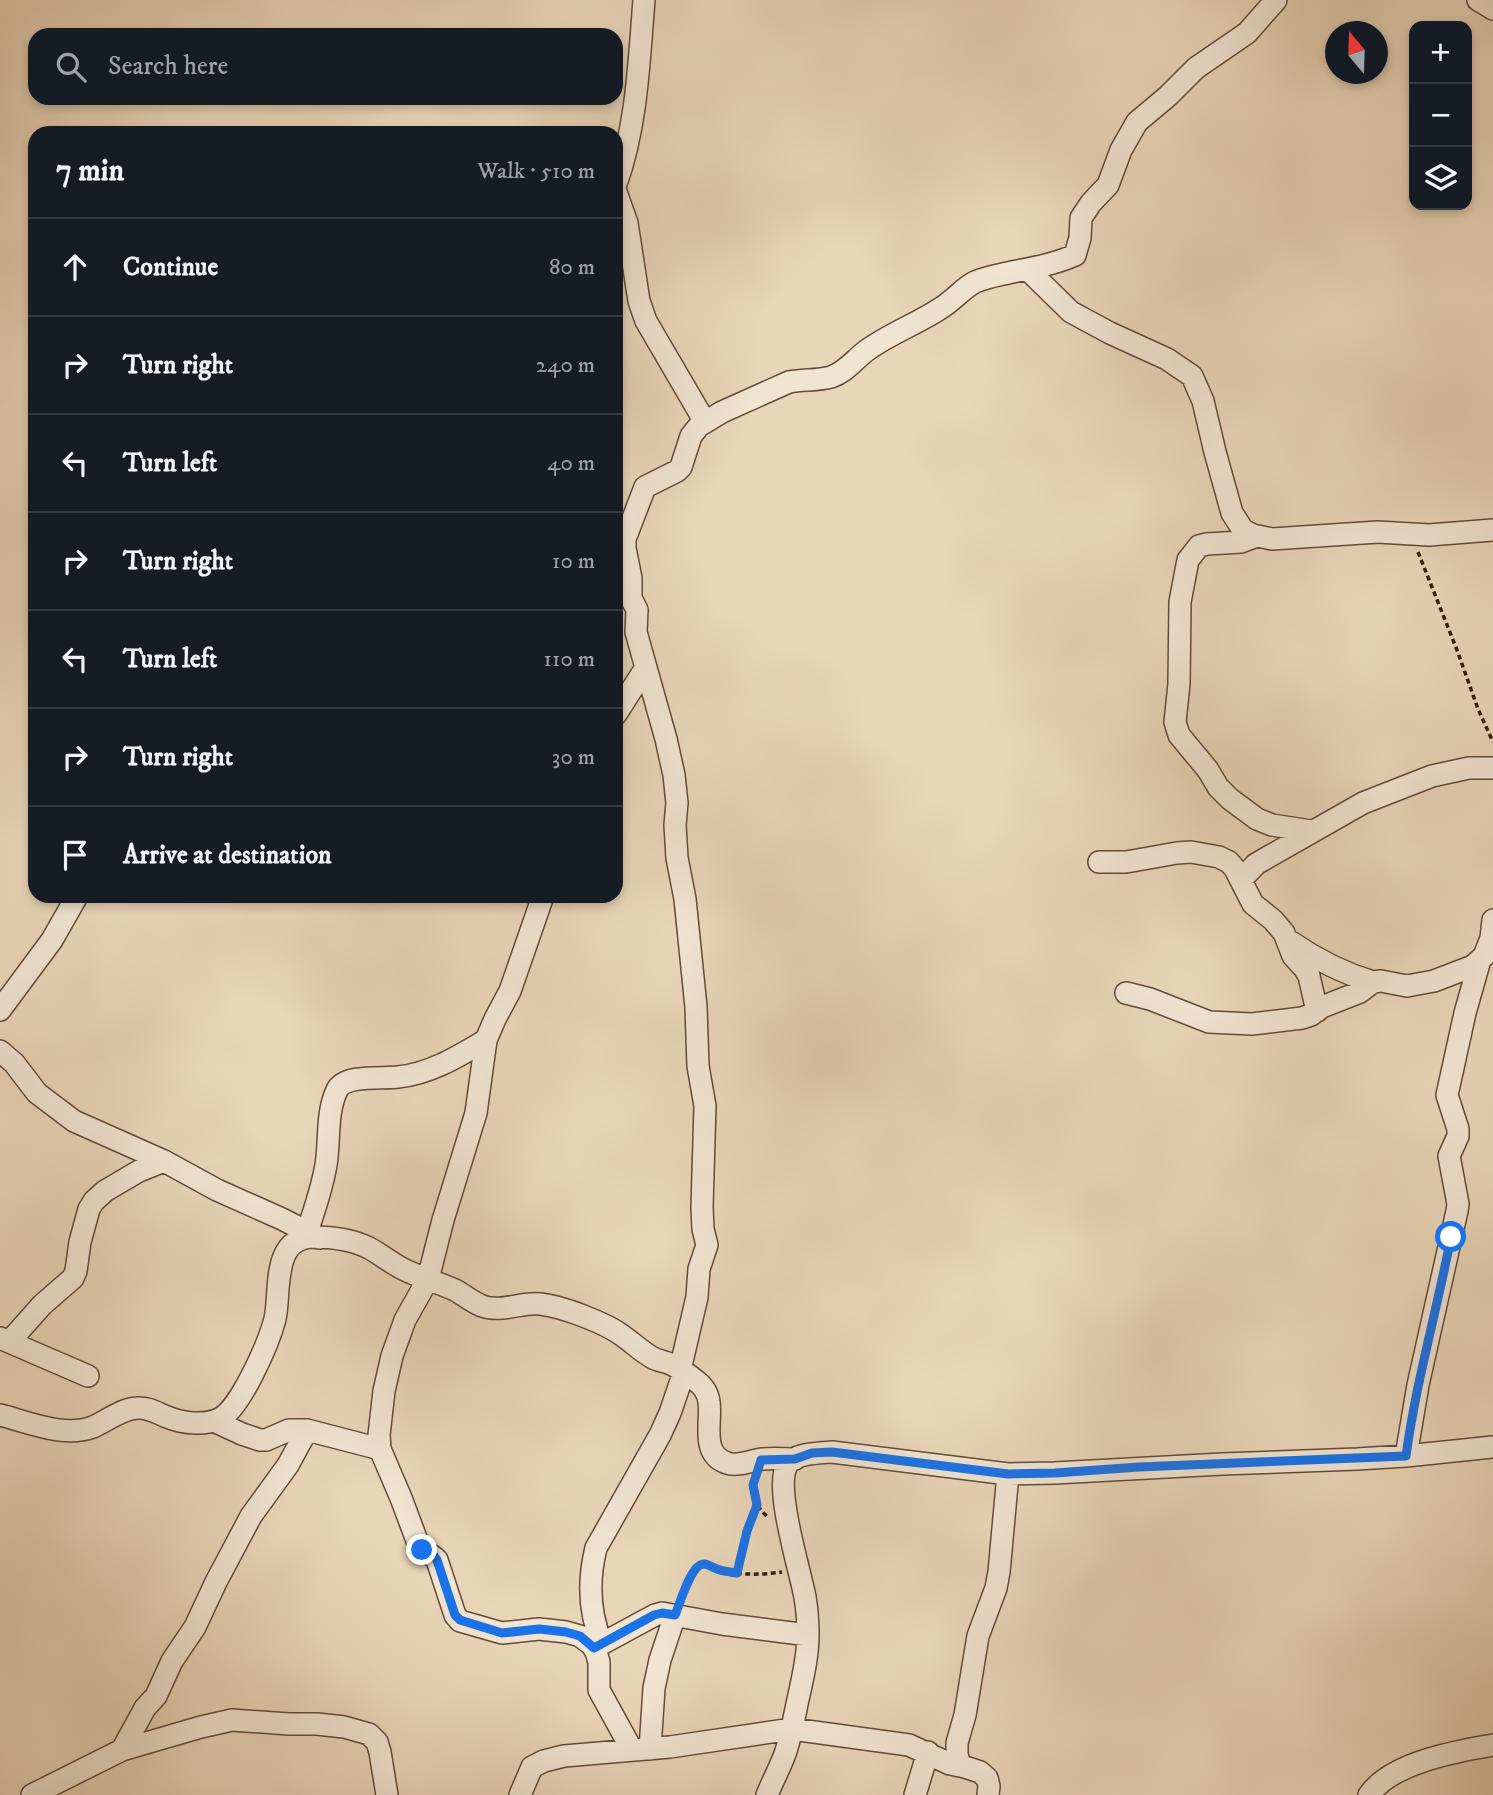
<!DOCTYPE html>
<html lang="en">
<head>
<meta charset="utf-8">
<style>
  body { margin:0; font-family:"IM FELL DW Pica",serif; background:#20242c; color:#f1f3f6 }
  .controls { position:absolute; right:21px; top:21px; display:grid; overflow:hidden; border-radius:14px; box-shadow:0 4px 10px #0003 }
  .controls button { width:63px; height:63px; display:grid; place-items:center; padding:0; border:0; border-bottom:2px solid #363941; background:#171b24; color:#f1f3f6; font:35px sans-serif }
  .compass { position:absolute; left:1325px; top:21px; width:63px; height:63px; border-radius:50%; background:#171b24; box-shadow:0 4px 10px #0003; rotate:341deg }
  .stop { position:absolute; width:21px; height:21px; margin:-16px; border:5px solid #1a73e8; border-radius:50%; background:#fff }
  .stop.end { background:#1a73e8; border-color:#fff; box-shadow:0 2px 7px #0008 }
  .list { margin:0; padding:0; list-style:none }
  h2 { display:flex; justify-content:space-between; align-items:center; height:91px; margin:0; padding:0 28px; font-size:30px }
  h2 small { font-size:23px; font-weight:400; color:#9ea1a6 }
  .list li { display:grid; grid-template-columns:46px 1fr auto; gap:21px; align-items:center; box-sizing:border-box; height:98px; padding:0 28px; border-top:2px solid #363941 }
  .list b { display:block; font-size:26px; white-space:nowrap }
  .list em { font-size:23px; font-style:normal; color:#9ea1a6 }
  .icon { flex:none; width:38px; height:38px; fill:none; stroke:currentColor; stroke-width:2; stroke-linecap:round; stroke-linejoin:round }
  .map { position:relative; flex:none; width:1493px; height:1795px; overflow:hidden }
  .search { position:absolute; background:#171b24; box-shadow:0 4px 10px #0003; left:28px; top:28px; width:595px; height:77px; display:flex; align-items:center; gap:18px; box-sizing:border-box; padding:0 24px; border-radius:21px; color:#9ea1a6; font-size:26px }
  .panel { position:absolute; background:#171b24; box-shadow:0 4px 10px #0003; left:28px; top:126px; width:595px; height:777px; border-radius:21px }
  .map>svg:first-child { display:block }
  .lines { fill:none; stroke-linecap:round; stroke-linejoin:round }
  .minor-casing { stroke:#634a39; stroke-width:24 }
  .path { stroke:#361b0f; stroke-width:3.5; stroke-dasharray:5 3.5; stroke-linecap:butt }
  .minor { stroke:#f1e4d1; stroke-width:21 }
  .route { stroke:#1a73e8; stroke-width:9 }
</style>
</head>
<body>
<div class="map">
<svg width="1493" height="1795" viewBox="0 0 1493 1795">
  <rect width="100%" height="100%" fill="#e9d5b8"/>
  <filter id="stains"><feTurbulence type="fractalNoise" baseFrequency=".00286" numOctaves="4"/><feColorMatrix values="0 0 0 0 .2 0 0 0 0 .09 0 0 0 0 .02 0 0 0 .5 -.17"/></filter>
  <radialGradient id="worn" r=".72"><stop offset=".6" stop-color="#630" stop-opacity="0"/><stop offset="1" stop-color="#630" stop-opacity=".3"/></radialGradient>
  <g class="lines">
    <!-- minor casing -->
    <g class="minor-casing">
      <path id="minor" d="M1478,0L1493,9
        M616,184C637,126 639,61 644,0
        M616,192L627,223L639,301L646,321L705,422
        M1027,269L1071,312L1110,333L1167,359L1192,376L1203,401L1215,452L1232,513L1243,530L1253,535L1272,539L1378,532L1429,535L1493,530
        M1257,536L1241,542L1207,544L1199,546L1188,560L1180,602L1179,684L1175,722L1179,735L1208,770L1218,787L1230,799L1257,819L1272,825L1311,831
        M616,714L645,669
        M1099,862H1126L1177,853L1191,852L1219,857L1229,862L1235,869L1253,904L1273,920L1284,933L1293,956L1304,968L1309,976L1317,1011
        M1241,880L1256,864L1363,803L1432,776L1469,768H1493
        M543,896L510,991L495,1019L486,1040L476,1113L443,1220L428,1279L405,1320L392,1356L384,1391L379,1435L380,1449L401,1498L419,1546C424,1553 432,1554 437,1560L455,1615L460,1621L502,1633L539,1629L566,1632L580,1636L592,1645L596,1652L599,1662V1690L632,1750
        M1291,942C1317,960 1343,973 1373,982
        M1126,993L1150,999L1209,1022L1252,1024L1302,1018L1311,1015L1322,1007L1360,992L1373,982L1381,981L1407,986L1434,981L1473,966L1484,956L1491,938L1493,920
        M0,1010L52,940L77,896
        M0,1051L14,1063L37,1093L74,1121L164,1161L217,1190L282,1219L319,1238
        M307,1232C315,1209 322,1188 326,1165C330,1141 326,1113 337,1090C345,1074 382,1079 398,1077C430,1074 459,1056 486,1040
        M0,1338L88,1376
        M10,1341L42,1305L73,1278L76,1271L80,1242L89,1209L94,1201L105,1191L139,1171L164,1161
        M680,1370L697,1297L699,1269L707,1245L703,1229L702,1207L705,1106L698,1066L696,1007L685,899L677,858L675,825L677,803L674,775L666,739L636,632L637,610L631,598V578L625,548V539L645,487L677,471L681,467L691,436L699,426L722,412L789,382C803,379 817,381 831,377C846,372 854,360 866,351C889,334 917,324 941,308C953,301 963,288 975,282C987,277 1000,275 1012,272C1033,268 1055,264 1075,255L1080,238L1081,218L1091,203L1108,185L1121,150L1137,122L1168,96L1196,68L1247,33L1276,0
        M0,1415C28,1422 64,1438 93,1427C107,1421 121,1409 137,1408C148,1407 157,1413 167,1417C182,1423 203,1426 219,1419C240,1410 269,1342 275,1319C281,1292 271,1238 313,1237C331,1237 353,1240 369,1248C380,1254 390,1262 401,1268C418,1277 437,1282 455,1290C464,1295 472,1302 482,1306C501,1313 521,1302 540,1304C561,1306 606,1323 623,1336C633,1343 642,1352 653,1358C659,1361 667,1362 673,1365C680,1369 689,1375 695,1380C702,1385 708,1393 709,1402C712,1422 700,1454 727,1463C737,1467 753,1460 763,1459C774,1458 785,1459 795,1459
        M214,1421L242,1434L260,1440H266L289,1430H307L380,1449
        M1406,1456L1418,1385L1457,1211L1458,1204L1449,1156L1458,1136V1129L1447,1095L1465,1013L1480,960
        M602,1644C589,1613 588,1580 596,1548L660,1435L670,1413L684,1372
        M594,1648L655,1615L662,1613L722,1624L808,1635
        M650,1749L654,1688L660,1660L675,1615
        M122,1750L145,1708L156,1696L172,1661L195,1627L216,1582L251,1516L288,1465L307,1430
        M960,1766L957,1754V1743L965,1715L978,1636L996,1588L999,1572L1008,1474
        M32,1795L122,1750L201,1727L232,1720L289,1724H317L344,1727L369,1734L377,1742L380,1752L387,1795
        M520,1795L532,1767L544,1761L564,1756L670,1747L792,1729L909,1745L950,1764L965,1767L980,1772L987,1778L989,1786L988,1795
        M767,1795C773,1780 781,1766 786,1751C791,1735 794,1719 797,1704C802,1681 808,1658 808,1635C808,1622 807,1609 805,1597C800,1570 774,1488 787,1465C794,1453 820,1453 832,1452L1008,1474L1055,1473L1222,1464L1357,1459L1406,1456L1493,1447
        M915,1795L928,1752
        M1369,1795C1391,1763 1456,1751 1493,1745"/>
    </g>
    <!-- path -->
    <path class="path" d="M1418,552L1457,650L1478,709L1493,742
      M754,1481C752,1497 756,1507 768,1517
      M737,1573L747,1531L757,1505
      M682,1597C685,1590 692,1567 700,1564C707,1563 715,1569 721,1571C741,1575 762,1575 782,1572"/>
    <!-- minor -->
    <use href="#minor" class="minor"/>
  </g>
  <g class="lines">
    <!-- route -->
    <path class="route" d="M422,1550L434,1556L437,1560L455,1615L460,1620L502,1633L539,1629L566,1632L580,1636L594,1648L654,1615L662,1613L675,1615C680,1604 691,1562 705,1564C710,1565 715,1569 720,1570C726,1572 732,1572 737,1573L747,1531L757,1505L753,1485L761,1460L795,1459L812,1453L832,1452L1008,1474L1055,1473L1139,1467L1406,1456C1416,1382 1437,1310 1451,1237"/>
  </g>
  <rect width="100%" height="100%" filter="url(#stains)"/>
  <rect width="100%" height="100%" fill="url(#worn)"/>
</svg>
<div class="controls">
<button>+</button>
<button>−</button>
<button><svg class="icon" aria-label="layers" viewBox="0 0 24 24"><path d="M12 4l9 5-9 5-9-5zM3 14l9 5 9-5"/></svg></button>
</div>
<svg class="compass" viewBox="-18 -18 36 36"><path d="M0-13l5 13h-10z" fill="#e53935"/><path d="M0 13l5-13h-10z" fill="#9ea1a6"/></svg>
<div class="stop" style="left:1451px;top:1237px"></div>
<div class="stop end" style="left:422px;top:1550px"></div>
<div class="search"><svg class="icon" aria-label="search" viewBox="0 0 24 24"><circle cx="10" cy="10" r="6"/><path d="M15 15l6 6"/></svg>Search here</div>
<section class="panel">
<h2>7 min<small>Walk · 510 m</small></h2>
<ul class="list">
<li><svg class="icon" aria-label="ahead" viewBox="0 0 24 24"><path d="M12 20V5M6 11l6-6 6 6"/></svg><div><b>Continue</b></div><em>80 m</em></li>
<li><svg class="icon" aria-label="right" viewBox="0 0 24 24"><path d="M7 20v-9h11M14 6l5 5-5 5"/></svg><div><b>Turn right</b></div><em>240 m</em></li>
<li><svg class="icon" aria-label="left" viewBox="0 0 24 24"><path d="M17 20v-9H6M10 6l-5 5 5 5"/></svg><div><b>Turn left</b></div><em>40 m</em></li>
<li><svg class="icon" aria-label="right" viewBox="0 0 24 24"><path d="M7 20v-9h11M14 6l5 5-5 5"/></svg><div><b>Turn right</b></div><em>10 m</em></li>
<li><svg class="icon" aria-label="left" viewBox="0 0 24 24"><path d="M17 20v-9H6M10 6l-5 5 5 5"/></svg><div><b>Turn left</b></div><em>110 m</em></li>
<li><svg class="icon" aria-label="right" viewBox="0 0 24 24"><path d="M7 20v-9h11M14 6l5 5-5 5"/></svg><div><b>Turn right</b></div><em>30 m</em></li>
<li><svg class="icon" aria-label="arrive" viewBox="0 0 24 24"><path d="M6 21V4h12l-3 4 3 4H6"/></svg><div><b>Arrive at destination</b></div></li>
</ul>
</section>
</div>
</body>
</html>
